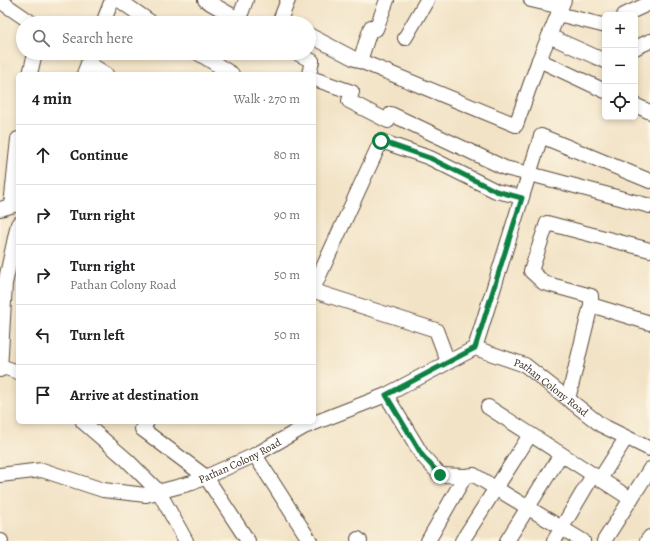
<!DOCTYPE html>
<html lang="en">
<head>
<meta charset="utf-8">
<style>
  body { margin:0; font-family:Alegreya,serif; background:#f6f6f6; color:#202124 }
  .controls { position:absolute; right:12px; top:12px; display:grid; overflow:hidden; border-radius:6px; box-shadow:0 2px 6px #0003 }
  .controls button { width:36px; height:36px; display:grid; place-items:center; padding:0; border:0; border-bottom:1px solid #e0e0e0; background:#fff; color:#202124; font:20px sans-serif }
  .stop { position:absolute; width:12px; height:12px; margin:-9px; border:3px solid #0b8043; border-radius:50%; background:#fff }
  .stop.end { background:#0b8043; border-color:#fff; box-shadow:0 1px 4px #0008 }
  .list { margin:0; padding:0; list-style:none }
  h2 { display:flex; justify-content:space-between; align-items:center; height:52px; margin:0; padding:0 16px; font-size:17px }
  h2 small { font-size:13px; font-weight:400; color:#757577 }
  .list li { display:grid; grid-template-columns:26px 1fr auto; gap:12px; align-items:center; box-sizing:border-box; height:60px; padding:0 16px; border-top:1px solid #e0e0e0 }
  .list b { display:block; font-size:15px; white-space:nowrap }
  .list p { margin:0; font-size:13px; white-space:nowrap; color:#757577 }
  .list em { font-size:13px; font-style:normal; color:#757577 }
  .icon { flex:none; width:22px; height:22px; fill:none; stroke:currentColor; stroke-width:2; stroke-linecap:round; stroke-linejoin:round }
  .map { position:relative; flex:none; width:650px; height:541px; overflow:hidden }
  .search { position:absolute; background:#fff; box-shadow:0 2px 6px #0003; left:16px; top:16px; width:300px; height:44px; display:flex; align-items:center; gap:10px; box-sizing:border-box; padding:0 14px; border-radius:22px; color:#757577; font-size:15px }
  .panel { position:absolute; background:#fff; box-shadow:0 2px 6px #0003; left:16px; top:72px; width:300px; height:352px; border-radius:6px }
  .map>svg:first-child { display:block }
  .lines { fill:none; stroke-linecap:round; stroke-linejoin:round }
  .minor-casing { stroke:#564637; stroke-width:16 }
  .minor { stroke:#fff; stroke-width:14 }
  .route { stroke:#0b8043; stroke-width:5 }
  .labels { text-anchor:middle; stroke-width:3; stroke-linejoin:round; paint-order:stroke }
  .street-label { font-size:11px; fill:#3b2a1e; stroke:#fcf5e5 }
</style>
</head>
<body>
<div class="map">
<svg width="650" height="541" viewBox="0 0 650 541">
  <rect width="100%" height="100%" fill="#fcf5e5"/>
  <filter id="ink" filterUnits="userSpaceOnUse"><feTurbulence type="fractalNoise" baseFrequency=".025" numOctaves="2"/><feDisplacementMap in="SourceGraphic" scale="8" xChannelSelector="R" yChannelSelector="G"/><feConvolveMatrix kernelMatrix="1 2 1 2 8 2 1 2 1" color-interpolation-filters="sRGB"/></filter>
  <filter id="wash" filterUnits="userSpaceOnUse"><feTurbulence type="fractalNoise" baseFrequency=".012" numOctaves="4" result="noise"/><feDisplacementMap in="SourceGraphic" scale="16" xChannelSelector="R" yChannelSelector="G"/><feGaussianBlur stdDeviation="0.9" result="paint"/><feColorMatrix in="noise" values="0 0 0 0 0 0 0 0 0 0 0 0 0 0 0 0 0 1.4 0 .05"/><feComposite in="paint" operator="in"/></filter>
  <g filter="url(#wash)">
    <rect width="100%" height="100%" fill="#f2e3c6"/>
  </g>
  <g filter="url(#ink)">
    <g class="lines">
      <!-- minor casing -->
      <g class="minor-casing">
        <g id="minor">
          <path d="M119,0L152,23"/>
          <path d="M205,0L245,23"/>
          <path d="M531,0L561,7"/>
          <path d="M0,1L32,23"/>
          <path d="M558,14L602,25L605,24"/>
          <path d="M624,15L650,3"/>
          <path d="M239,19L246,0"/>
          <path d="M103,23L112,0"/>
          <path d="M279,23L288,0"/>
          <path d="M309,35L353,58L516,125L539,60L564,0"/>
          <path d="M549,36L605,61"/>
          <path d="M405,38L427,0"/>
          <path d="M635,48L650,41"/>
          <path d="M198,53L232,74"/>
          <path d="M297,53L312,61L309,74"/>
          <path d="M539,60L605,91"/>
          <path d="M360,61L371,27L376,29L387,0"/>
          <path d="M88,63L106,74"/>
          <path d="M30,74L35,53"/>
          <path d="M84,74L92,53"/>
          <path d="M314,79L352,92L349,101L388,121L391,114L505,168L530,174L650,206"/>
          <path d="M635,105L650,112"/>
          <path d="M18,139L12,196L18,200"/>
          <path d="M0,209L18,204"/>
          <path d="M314,287L381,141L430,158L496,191L522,197"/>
          <path d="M314,291L436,330L448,362"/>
          <path d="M591,305V296L544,283L531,271L547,223L650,250"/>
          <path d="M475,348L541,136L650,181"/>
          <path d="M0,366L18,372"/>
          <path d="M0,370L5,284L18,224"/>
          <path d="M386,395L422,455L440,475L465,476L474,475L583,541"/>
          <path d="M568,399L591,305L650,323"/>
          <path d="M488,407L631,499"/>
          <path d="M83,422L127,460L159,492L186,541"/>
          <path d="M147,422L142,429L206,477L248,541"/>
          <path d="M255,455L310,541"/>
          <path id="s1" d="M0,475L42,470L103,490L146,495L192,483L255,455L304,427L386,395L475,348L525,365L601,425L650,449"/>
          <path d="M600,479L626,438"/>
          <path d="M358,539L360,541"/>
          <path d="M0,541H1"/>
          <path d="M428,541L465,476"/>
          <path d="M462,541L530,435"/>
          <path d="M507,541L561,454"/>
          <path d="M554,541L593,475"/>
          <path d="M604,541L650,469"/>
          <path d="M647,541L650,537"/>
        </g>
      </g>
      <!-- minor -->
      <use href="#minor" class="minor"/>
    </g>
  </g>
  <g class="lines" filter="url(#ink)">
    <!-- route -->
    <path class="route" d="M381,141L430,158L496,191L522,198L475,348L386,395L422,455L440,475"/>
  </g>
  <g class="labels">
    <!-- street labels -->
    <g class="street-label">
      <text dy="4" stroke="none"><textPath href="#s1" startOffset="598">Pathan Colony Road</textPath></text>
      <text dy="4" stroke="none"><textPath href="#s1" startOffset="250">Pathan Colony Road</textPath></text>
    </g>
  </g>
</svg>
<div class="controls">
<button>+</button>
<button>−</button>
<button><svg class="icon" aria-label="locate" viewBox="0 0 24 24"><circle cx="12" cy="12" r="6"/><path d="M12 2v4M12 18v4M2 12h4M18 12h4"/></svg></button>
</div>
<div class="stop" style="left:381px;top:141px"></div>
<div class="stop end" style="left:440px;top:475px"></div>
<div class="search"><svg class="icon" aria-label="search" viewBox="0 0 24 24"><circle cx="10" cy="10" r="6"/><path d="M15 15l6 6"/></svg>Search here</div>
<section class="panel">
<h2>4 min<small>Walk · 270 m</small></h2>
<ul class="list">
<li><svg class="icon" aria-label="ahead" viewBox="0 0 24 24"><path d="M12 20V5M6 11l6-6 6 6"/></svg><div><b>Continue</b></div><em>80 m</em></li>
<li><svg class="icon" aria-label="right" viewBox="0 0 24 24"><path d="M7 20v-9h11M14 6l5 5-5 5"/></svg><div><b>Turn right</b></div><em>90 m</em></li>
<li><svg class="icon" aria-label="right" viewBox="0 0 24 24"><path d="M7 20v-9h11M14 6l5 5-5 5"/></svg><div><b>Turn right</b><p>Pathan Colony Road</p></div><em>50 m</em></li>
<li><svg class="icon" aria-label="left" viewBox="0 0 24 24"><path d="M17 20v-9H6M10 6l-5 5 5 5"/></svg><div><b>Turn left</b></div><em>50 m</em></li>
<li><svg class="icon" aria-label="arrive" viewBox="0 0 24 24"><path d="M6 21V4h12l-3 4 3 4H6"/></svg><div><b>Arrive at destination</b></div></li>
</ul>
</section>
</div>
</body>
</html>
